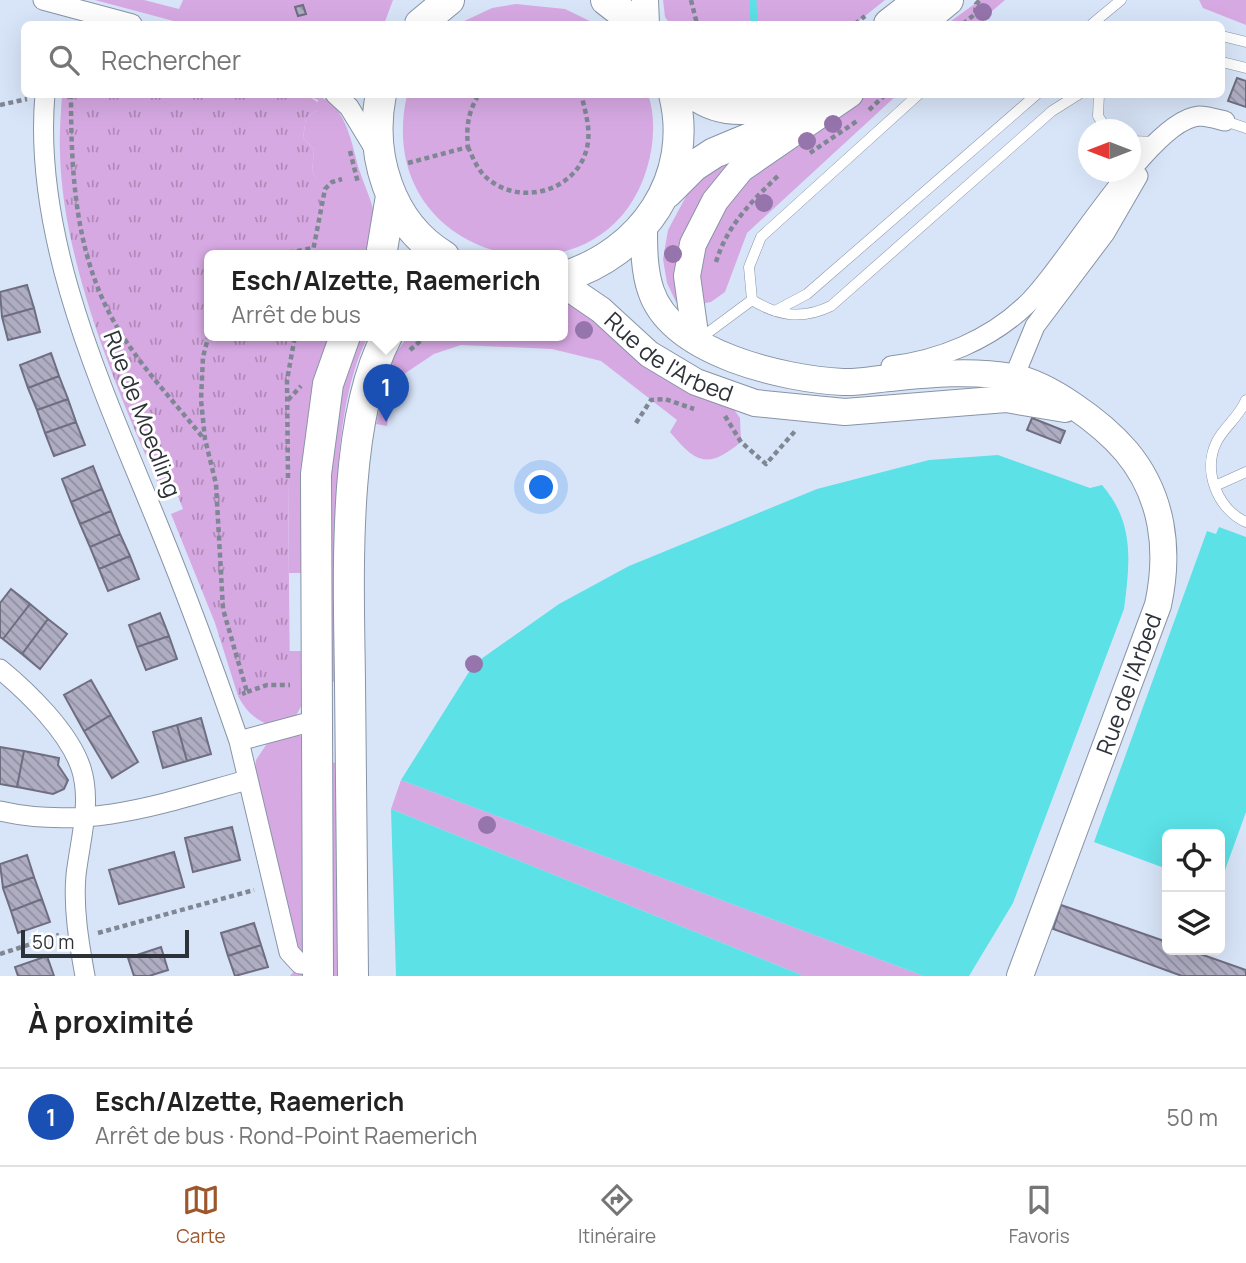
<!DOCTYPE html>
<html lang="fr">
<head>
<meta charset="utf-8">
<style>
  body { margin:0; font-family:Manrope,sans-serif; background:#f6f6f6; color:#222 }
  .controls { position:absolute; right:21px; bottom:21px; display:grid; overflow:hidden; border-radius:10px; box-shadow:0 7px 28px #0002 }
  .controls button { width:63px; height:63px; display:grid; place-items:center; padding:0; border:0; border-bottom:2px solid #e0e0e0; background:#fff; color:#222; font:35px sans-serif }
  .compass { position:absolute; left:1078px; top:119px; width:63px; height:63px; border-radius:50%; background:#fff; box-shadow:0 7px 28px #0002; rotate:270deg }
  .scale { position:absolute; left:21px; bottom:18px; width:168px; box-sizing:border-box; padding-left:7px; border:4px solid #2d3239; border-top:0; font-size:19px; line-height:24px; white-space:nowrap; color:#2d3239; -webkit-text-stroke:5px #fff; paint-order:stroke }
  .you { position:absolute; left:542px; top:488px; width:24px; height:24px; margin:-18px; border:5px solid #fff; border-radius:50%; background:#1a73e8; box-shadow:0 0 0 10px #1a73e833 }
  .badge { display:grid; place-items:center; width:46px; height:46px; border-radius:50%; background:#9d572c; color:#fff; font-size:23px; font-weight:700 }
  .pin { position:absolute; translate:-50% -58px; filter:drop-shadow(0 2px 4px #0008) }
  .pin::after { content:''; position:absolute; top:37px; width:24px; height:21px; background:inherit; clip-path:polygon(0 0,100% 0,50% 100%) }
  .popup { position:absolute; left:204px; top:250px; width:364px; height:91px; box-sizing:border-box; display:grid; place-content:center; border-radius:10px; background:#fff; filter:drop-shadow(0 2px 5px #0005); font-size:23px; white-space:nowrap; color:#767676 }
  .popup b { font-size:26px; color:#222 }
  .popup::after { content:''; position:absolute; left:50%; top:100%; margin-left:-14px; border:14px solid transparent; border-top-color:#fff }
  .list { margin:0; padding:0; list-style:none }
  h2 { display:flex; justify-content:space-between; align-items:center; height:91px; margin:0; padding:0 28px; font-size:30px }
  h2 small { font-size:23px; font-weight:400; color:#767676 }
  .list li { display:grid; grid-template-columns:46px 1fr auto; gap:21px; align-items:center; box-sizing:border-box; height:98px; padding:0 28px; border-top:2px solid #e0e0e0 }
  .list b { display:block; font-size:26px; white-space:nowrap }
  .list p { margin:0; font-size:23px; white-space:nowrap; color:#767676 }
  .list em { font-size:23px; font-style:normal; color:#767676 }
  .icon { flex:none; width:38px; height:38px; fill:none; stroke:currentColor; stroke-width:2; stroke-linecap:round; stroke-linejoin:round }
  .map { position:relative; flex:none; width:1246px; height:976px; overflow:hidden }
  .search { position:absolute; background:#fff; box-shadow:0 7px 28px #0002; left:21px; right:21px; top:21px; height:77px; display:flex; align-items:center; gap:18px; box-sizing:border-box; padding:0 24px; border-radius:10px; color:#767676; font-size:26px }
  .sheet { height:189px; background:#fff }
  nav { display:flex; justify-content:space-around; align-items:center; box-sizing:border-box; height:98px; border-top:2px solid #e0e0e0; background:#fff; font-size:19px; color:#767676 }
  nav a { display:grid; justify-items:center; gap:4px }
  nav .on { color:#9d572c }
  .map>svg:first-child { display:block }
  .grass { fill:#d7a9e3 }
  .park { fill:url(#park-tufts) }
  .water { fill:#5be1e6 }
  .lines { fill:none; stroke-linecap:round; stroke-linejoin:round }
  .stream { stroke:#5be1e6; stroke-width:7 }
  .building { fill:url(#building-back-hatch); stroke:#6f6d80; stroke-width:2 }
  .lane-casing { stroke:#8894a6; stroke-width:11 }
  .street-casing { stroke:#8894a6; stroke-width:21 }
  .secondary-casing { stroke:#8894a6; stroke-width:28 }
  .primary-casing { stroke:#8894a6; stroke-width:32 }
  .path { stroke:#7e8793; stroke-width:4.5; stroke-dasharray:5 3.5; stroke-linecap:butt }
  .lane { stroke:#fff; stroke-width:10 }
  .street { stroke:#fff; stroke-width:19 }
  .secondary { stroke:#fff; stroke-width:26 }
  .primary { stroke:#fff; stroke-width:30 }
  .tree { fill:#9575ac }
  .labels { text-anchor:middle; stroke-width:6; stroke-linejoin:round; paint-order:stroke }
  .street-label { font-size:23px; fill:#2d3239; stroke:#fff }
</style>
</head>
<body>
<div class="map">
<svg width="1246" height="976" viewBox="0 0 1246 976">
  <defs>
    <pattern id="park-tufts" width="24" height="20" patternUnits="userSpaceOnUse" patternTransform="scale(1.75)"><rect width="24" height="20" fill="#d7a9e3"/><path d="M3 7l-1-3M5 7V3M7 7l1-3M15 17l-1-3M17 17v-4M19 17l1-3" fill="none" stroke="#af8ab9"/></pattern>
    <pattern id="building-back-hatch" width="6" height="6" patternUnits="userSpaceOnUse" patternTransform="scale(1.75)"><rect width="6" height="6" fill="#afadc2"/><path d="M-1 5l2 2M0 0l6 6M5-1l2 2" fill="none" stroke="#8f8d9f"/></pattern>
  </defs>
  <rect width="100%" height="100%" fill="#d8e5f8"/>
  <!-- grass -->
  <path class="grass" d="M95,0H144L179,9L183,0H393L384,24H185Z
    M663,0H885L855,24H670L665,17Z
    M980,0H1005L977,24H947Z
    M1199,0H1246V25L1203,8Z
    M516,4L565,9L596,24H458L492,8Z
    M648,94C656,118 654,145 647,168C603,318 369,264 407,95Z
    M307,95C346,95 351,143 360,172C365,188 375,206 375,224C374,234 371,246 369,256H312L325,190L312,173L314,149L303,138L306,118L318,110V100Z
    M850,95H897L747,233L725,292L711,302L689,306L676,302L667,283L663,259L668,230L698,174Z
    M563,300L581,306L727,400L740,418L741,442C707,470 696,463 670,432L677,420L601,361L552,349L461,345L434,354L395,380L387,426L376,424L391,360L408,336H563Z
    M295,336H331L305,573H289L287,380Z
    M356,336H368C323,426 339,579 340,679L330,683V430Z
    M289,651H306V697L290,727L306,741L308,976H290L300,964L254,779L256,760L268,742L270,725C254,719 246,711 238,696L267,685H289Z
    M339,762L341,976H329L330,763Z
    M401,780L924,976H804L391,809Z"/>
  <!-- park -->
  <path class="park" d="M62,94L307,95L328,109L318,110L306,118L303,138L314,149L312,173L325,189L312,256H209V336H295L287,380L290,685H267L238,696L215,623L171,514L183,509L171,478L158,483C115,387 62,258 60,153C59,134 61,114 62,94Z"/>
  <!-- water -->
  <path class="water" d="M998,455L1090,488L1102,485C1135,523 1130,563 1124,609L1013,903L969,976H924L401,780L474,664L559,604L629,566L817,489L929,460Z
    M1219,527L1246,537V812L1220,884V834H1167V869L1094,842L1207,531L1216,534Z
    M391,809L804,976H396Z"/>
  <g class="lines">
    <!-- stream -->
    <path class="stream" d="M753,0L754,24"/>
  </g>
  <!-- building -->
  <path class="building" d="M303,5L306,14L298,16L295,7Z
    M1237,78L1246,81V107L1228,101Z
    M27,285L34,308L2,317L0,292Z
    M34,308L40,332L8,340L2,317Z
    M51,353L59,376L28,388L20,365Z
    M59,376L68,399L37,410L28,388Z
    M68,399L76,422L45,433L37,410Z
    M1032,418L1065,431L1060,443L1027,430Z
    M76,422L85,445L54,456L45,433Z
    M93,466L102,489L71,502L62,479Z
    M102,489L111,511L80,524L71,502Z
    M111,511L120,534L90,547L80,524Z
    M120,534L130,556L99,569L90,547Z
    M130,556L139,579L108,591L99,569Z
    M11,589L30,604L3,639L0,637V603Z
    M30,604L48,619L22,654L3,639Z
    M160,613L169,636L137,647L129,625Z
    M48,619L67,634L40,669L22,654Z
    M169,636L177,659L146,670L137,647Z
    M91,680L111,715L84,731L64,695Z
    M111,715L138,762L112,778L84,731Z
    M201,718L211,754L187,761L177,725Z
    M177,725L187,761L163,768L153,732Z
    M0,747L24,751L17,787L0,784Z
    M24,751L59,758L58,765L68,780L64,789L53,794L17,787Z
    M232,827L240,860L193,872L185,838Z
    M174,852L184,887L119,904L109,870Z
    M27,855L34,877L3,888L0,864Z
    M34,877L42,899L11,911L3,888Z
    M42,899L50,922L18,933L11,911Z
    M1061,905L1167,942V950H1189L1246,970V976H1182L1053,929Z
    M254,923L261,945L228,956L221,933Z
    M261,945L268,967L235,976L228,956Z
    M161,947L168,970L149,976H134L128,958Z
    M47,956L54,976H18L15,967Z"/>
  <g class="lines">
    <!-- lane casing -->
    <g class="lane-casing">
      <path id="lane" d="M1092,24L1121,0
        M1222,36L1246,42
        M1222,62L1246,68
        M1099,94L1098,116L1107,130
        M1225,121L1246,128
        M1130,141L1157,142
        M752,300C778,316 802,320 831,306L1052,111L1079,94
        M775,311L807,294L1037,94
        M698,340L752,300L749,267L761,237L919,94
        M1246,400C1239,417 1225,426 1217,441C1202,470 1217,509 1246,522
        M1215,486L1246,472"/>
    </g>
    <!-- street casing -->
    <g class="street-casing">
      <path id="street" d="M43,0L132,24
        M45,94C32,241 105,394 159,527C188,598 214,669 239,741
        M335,94L349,107L377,153
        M891,366C940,360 989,340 1025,306C1066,268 1149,120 1199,116C1207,116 1217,119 1225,121
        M1004,385L1014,377L1035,326L1105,233L1138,176
        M0,669C28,692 69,732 81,768C92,802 80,840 76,875C73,908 79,943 85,976
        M317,720L239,741L289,952L300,964L318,965
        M0,811C88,831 164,803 247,780"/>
    </g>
    <!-- secondary casing -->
    <g class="secondary-casing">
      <g id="secondary">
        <path d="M645,0L646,24"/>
        <path d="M644,228C644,248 644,271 651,291C672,354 784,379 843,382C858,383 875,379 890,378C930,374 972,370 1012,377C1048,383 1102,423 1126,451C1163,495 1170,550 1158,605L1020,976"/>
        <path id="s1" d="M563,284L601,310L649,354L696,382L755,403L845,412L1006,399L1065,409"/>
        <path d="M696,341L687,276L693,244L715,201L741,169L850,94"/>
      </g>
    </g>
    <!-- primary casing -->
    <g class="primary-casing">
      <path id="primary" d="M606,0L637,24
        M420,24L449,0
        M889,24L920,0
        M919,24L948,0
        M381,94C369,154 389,223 444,256
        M694,94C723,116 763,112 794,94
        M667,193L694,166L714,153L774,128L830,94
        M381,256L391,196
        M563,277C642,253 695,178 674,94
        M318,976L316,474L328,384L345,336
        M353,976C352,878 351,781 350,683C349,585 341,422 387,336"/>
    </g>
    <!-- path -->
    <path class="path" d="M691,0L697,24
      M855,24L865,16
      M963,24L975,14L976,4L980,0
      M71,94C71,164 74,236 103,300C126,352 169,395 204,439
      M0,105L27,99
      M869,110L886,94
      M468,147C473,158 478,171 488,179C523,208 582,189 588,142C590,126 585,110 581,94
      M350,151L358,183
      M810,153L857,121
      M408,163L468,147C466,127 468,112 479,94
      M272,256L313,248
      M312,256L325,189L332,182L342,179
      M716,262C727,225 753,200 780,174
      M209,334L203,357L201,400L205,439L216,484L223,609L247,692L242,694
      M410,350L426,336
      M288,400L301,386
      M725,416L741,442L766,464L796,430
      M636,423L651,400L665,399L694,409
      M288,478L287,380L295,336
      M247,692L267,685H290
      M98,933L254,890
      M0,954L59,935"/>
    <!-- lane -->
    <use href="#lane" class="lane"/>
    <!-- street -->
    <use href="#street" class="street"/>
    <!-- secondary -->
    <use href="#secondary" class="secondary"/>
    <!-- primary -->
    <use href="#primary" class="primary"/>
  </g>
  <!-- trees -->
  <g class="tree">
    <circle cx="983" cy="12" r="9"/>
    <circle cx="833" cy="124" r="9"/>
    <circle cx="807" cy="141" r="9"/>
    <circle cx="764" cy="203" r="9"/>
    <circle cx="673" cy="254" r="9"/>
    <circle cx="584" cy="330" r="9"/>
    <circle cx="474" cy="664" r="9"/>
    <circle cx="487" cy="825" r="9"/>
  </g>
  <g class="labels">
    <!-- street labels -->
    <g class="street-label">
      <text dy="8" stroke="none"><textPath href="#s1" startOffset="130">Rue de l'Arbed</textPath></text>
      <text transform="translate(142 414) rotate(69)" y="8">Rue de Moedling</text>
      <text transform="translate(1129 684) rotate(-70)" y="8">Rue de l'Arbed</text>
    </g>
  </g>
</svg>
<div class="controls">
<button><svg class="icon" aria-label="locate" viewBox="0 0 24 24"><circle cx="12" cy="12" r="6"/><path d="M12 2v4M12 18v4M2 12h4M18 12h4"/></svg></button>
<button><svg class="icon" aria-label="layers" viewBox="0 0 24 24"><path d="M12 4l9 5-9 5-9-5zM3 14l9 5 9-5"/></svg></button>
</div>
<svg class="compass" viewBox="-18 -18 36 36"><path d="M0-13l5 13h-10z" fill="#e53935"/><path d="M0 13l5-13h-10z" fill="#767676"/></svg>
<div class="scale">50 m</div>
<div class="you"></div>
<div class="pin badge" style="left:386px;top:422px;background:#1a4fb4">1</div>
<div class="popup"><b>Esch/Alzette, Raemerich</b>Arrêt de bus</div>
<div class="search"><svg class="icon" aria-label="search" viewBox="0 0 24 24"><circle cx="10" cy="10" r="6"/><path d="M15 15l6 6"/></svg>Rechercher</div>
</div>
<section class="sheet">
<h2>À proximité<small></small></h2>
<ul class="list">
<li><span class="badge" style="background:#1a4fb4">1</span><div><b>Esch/Alzette, Raemerich</b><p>Arrêt de bus · Rond-Point Raemerich</p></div><em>50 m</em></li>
</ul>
</section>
<nav>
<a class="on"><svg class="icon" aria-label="map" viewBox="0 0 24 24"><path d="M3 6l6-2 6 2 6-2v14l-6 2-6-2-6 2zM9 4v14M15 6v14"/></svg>Carte</a>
<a><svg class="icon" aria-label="directions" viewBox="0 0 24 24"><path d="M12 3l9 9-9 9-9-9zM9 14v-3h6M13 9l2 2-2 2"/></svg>Itinéraire</a>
<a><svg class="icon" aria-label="saved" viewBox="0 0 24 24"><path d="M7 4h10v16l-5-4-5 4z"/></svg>Favoris</a>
</nav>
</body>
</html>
